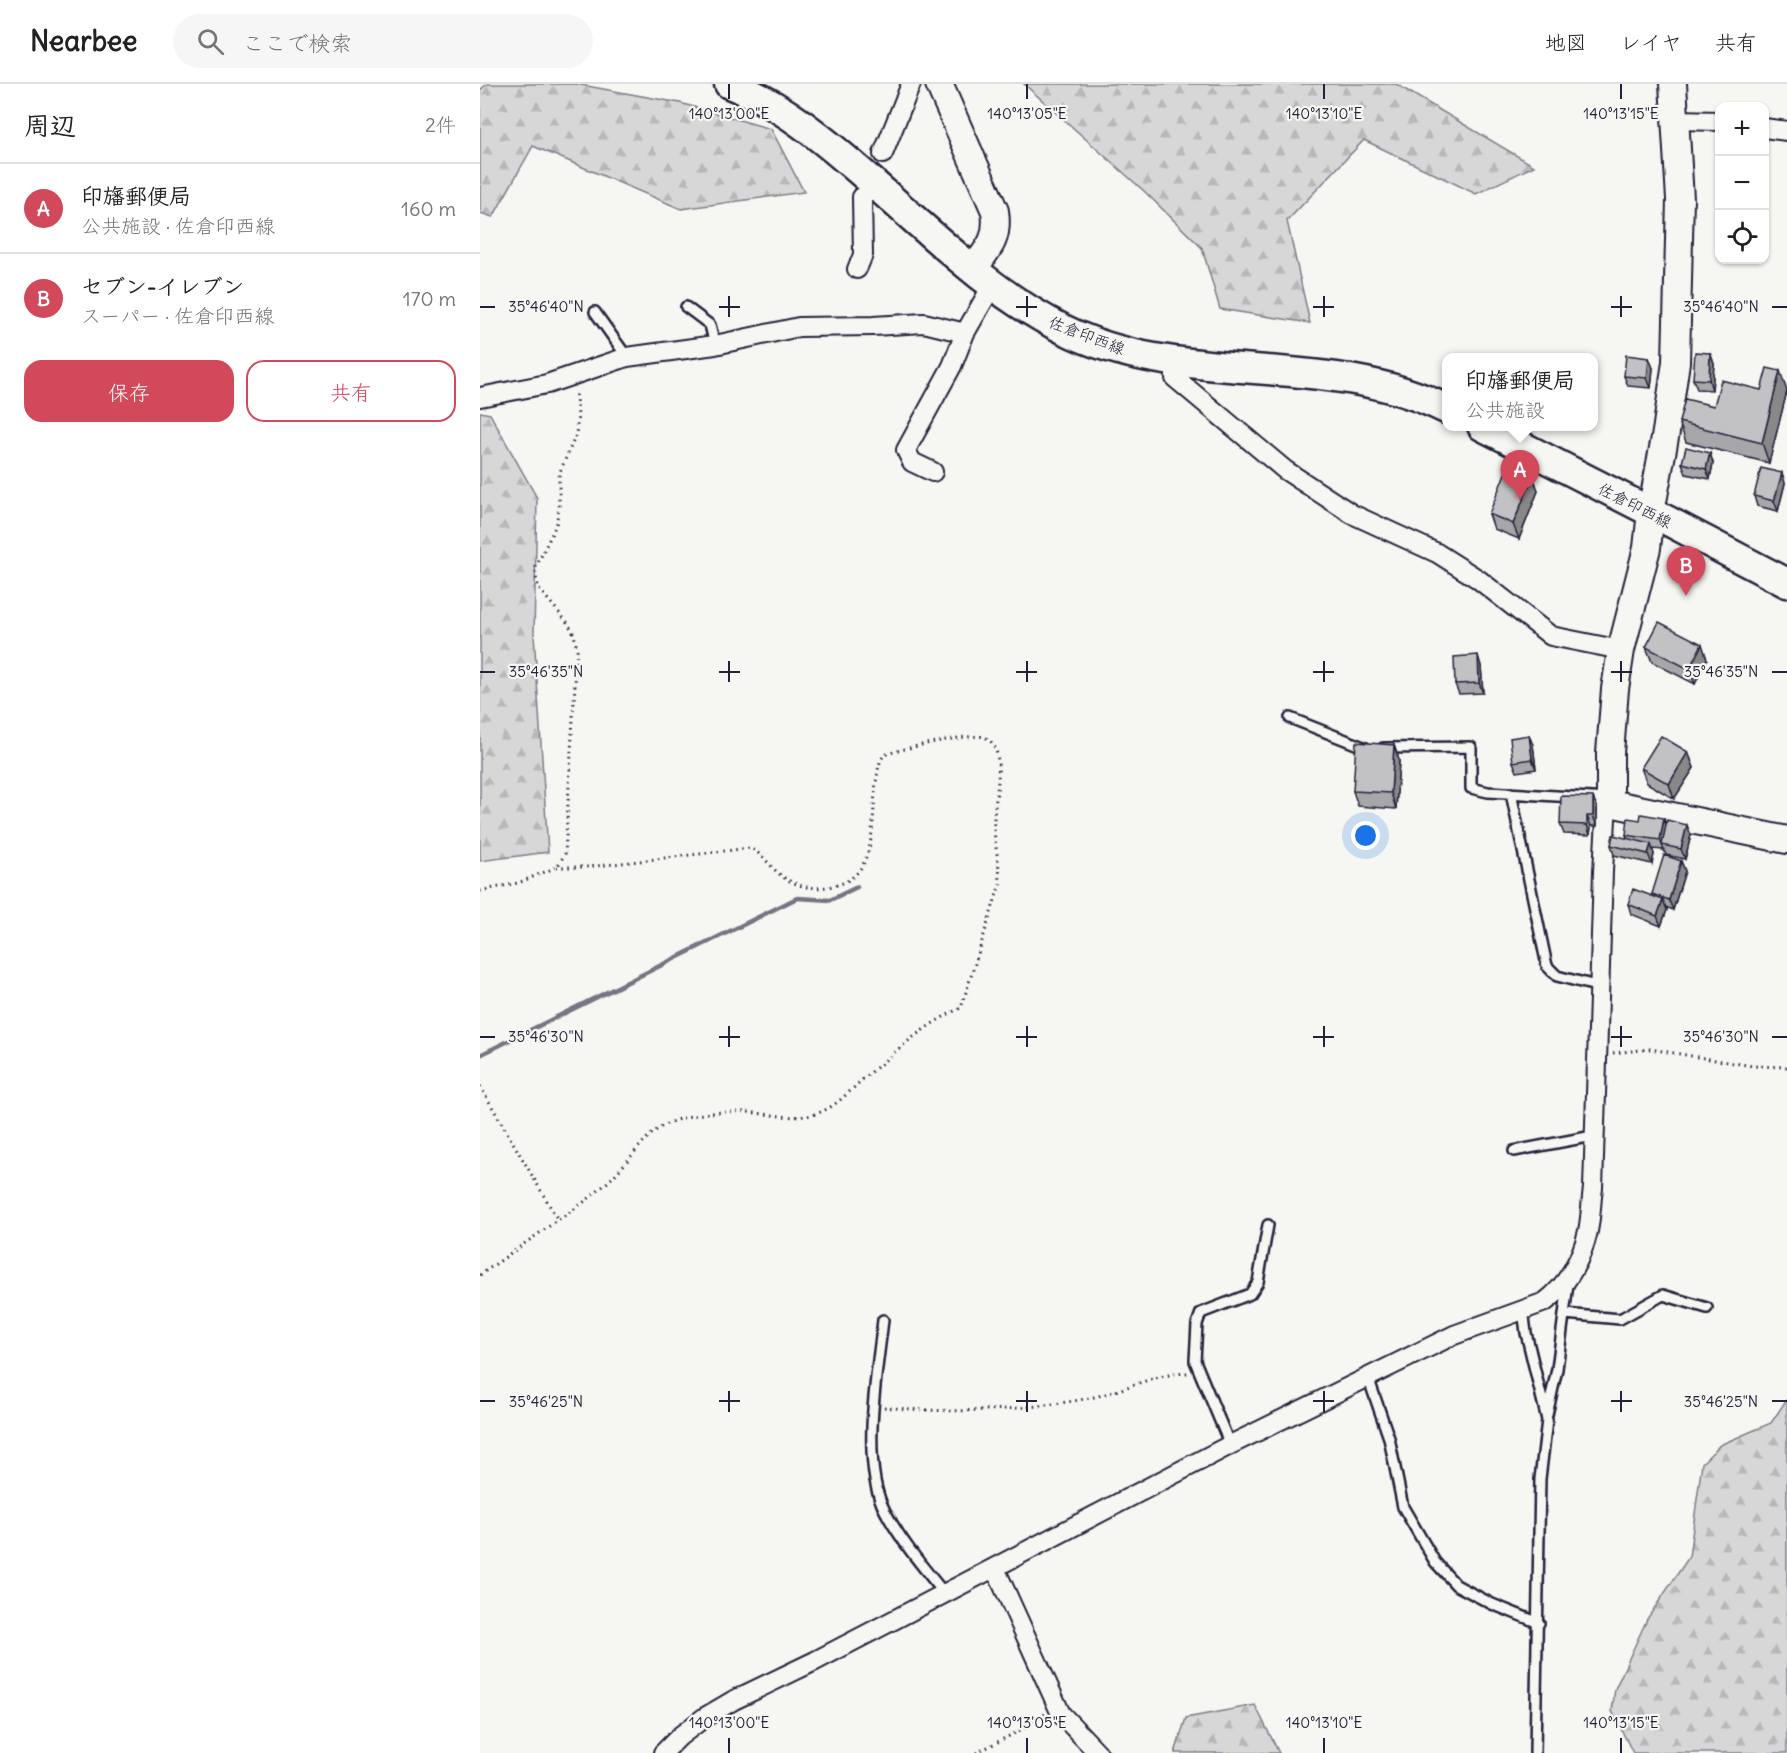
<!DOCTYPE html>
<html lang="ja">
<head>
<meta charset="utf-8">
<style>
  body { margin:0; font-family:Delius,"Klee One",sans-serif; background:#f6f6f6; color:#222 }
  .controls { position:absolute; right:18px; top:18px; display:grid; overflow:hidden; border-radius:12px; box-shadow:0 2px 4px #0004 }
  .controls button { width:54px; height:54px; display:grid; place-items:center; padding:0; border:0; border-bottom:2px solid #e0e0e0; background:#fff; color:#222; font:30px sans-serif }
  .you { position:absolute; left:886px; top:752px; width:21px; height:21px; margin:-15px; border:4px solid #fff; border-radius:50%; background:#1a73e8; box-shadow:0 0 0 9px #1a73e833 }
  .badge { display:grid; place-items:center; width:39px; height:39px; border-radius:50%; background:#d1495b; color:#fff; font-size:20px; font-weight:700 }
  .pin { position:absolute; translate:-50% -50px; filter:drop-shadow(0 2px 3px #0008) }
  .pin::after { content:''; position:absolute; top:32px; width:21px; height:18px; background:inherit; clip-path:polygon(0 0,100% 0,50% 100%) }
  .popup { position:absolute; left:962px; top:269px; width:156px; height:78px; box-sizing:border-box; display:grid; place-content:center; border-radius:12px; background:#fff; filter:drop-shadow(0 2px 4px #0005); font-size:20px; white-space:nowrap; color:#767676 }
  .popup b { font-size:22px; color:#222 }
  .popup::after { content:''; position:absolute; left:50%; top:100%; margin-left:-12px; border:12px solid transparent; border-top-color:#fff }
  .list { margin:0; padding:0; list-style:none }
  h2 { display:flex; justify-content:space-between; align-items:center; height:78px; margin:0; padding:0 24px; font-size:26px }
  h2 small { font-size:20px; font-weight:400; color:#767676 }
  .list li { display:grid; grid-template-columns:39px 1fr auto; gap:18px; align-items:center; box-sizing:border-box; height:90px; padding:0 24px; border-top:2px solid #e0e0e0 }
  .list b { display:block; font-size:22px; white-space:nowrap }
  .list p { margin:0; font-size:20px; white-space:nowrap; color:#767676 }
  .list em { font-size:20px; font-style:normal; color:#767676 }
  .actions { display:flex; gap:12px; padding:18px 24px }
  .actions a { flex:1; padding:14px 0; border:2px solid #d1495b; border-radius:18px; text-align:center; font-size:21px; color:#d1495b }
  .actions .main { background:#d1495b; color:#fff }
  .icon { flex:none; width:33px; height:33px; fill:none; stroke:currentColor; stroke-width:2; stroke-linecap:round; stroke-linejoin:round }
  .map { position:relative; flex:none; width:1307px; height:1669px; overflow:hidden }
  header { display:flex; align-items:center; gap:36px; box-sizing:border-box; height:84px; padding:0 30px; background:#fff; border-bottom:2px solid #e0e0e0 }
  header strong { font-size:28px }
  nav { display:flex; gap:33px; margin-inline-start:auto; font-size:21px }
  .search { width:420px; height:54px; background:#f6f6f6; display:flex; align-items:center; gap:15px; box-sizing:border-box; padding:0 21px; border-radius:33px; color:#767676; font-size:22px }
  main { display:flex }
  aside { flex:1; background:#fff }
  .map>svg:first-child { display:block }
  .forest { fill:url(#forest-firs); stroke:#7c7c89; stroke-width:1.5 }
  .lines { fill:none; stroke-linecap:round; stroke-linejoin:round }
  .stream { stroke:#757583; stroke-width:4.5 }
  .lane-casing { stroke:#22223b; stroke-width:14 }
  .street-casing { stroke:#22223b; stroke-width:22 }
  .secondary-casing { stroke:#22223b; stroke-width:30 }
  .primary-casing { stroke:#22223b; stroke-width:33 }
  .path { stroke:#22223b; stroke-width:3; stroke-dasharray:1.5 4.5; stroke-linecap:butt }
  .lane { stroke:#f6f6f2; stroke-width:9 }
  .street { stroke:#f6f6f2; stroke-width:18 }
  .secondary { stroke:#f6f6f2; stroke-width:26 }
  .primary { stroke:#f6f6f2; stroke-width:28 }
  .wall { fill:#a7a7a9; stroke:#22223b; stroke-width:1.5 }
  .shaded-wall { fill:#888889; stroke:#22223b; stroke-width:1.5 }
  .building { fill:#c2c2c4; stroke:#22223b; stroke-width:1.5 }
  .ticks { fill:none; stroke:#22223b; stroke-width:2 }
  .labels { text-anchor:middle; stroke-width:4.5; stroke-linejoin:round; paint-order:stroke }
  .street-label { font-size:16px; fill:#22223b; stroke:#f6f6f2 }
  .ticks-label { font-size:15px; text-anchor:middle; fill:#22223b; stroke:#f6f6f2; stroke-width:4.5; stroke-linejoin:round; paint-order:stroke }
</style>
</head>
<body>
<header>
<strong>Nearbee</strong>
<div class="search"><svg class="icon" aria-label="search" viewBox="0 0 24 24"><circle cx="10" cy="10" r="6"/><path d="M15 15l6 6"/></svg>ここで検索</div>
<nav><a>地図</a><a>レイヤ</a><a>共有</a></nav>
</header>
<main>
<aside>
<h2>周辺<small>2件</small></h2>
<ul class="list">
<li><span class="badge">A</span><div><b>印旛郵便局</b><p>公共施設 · 佐倉印西線</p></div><em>160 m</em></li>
<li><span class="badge">B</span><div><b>セブン-イレブン</b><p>スーパー · 佐倉印西線</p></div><em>170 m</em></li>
</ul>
<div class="actions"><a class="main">保存</a><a>共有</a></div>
</aside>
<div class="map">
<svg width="1307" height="1669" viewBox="0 0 1307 1669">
  <defs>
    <pattern id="forest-firs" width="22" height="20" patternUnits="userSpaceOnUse" patternTransform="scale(1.5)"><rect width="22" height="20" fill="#d7d7d7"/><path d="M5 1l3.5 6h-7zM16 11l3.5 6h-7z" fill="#b8b8b9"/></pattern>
  </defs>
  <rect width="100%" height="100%" fill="#f6f6f2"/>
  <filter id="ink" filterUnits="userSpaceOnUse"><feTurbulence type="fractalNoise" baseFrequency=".0167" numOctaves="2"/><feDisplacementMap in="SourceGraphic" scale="12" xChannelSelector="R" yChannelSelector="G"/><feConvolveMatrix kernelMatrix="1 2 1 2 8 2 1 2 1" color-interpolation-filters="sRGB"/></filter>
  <g filter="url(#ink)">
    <!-- forest -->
    <path class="forest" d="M7,0H96L200,19L291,45L324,108L201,125L53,62L13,133L0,129V6Z
      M544,0H916L1054,82L996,110L884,56L807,137L830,239L740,225L722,164L664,107Z
      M0,328L10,330L57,414L54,550L68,768L0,777Z
      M1307,1315V1669H1153L1132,1627L1135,1605L1167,1535L1209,1473L1222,1379L1240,1361L1291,1339Z
      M775,1621L799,1669H695L706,1634Z"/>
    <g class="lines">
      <!-- stream -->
      <path class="stream" d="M0,971L317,814L350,816L377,803"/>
      <!-- lane casing -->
      <g class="lane-casing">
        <path id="lane" d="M206,223L230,241L235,261
          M115,228L147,273
          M810,634L886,664
          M903,664L991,663V704L1008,708L1129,715
          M1031,709L1067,882L1077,892L1120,903
          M1034,1067L1113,1052
          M1043,1225L1046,1249L1067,1336L1060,1395L1055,1669
          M1085,1230L1140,1235L1183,1211L1227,1224
          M403,1236C397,1289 380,1380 405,1427C421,1457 443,1483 464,1509
          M888,1293L909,1354L923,1423L955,1478L976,1501L1012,1520L1059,1539
          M1067,1331L1077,1285L1088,1200
          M750,1361L715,1277L717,1240L721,1229L770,1210L778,1198L788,1141"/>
      </g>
      <!-- street casing -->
      <g class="street-casing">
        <path id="street" d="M1197,36L1240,37
          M1284,44L1307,47
          M403,70L431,0
          M377,185L383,171L382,113
          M695,277V294L805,386L872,430L957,469L998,495L1071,552L1141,566
          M0,313L67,300L147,273L235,261L319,243L393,242L444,239L485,249
          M453,388L432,378L426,366L472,282L485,249L512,202
          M515,1484L581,1630L618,1669
          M183,1669L200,1652L225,1633L254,1616L335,1577L750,1361L974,1251L1065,1218C1087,1202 1102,1174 1108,1147C1111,1133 1111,1118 1113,1104L1123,787L1127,718L1130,719"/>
      </g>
      <!-- secondary casing -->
      <g class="secondary-casing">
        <path id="secondary" d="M459,0L515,127C519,155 509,164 493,185
          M1193,0L1200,115L1196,278L1186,348L1171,428L1167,464L1141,566L1135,605L1130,669V719L1307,756"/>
      </g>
      <!-- primary casing -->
      <g class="primary-casing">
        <path id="primary" d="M249,0C300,19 343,55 383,90C447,145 507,207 583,245C702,305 847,265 966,325
          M1002,342L1171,428L1307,499"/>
      </g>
      <!-- path -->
      <path class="path" d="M0,807L38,799L77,783L85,770L97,566L94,550L87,538L59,505L56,493V483L76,441L79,423V390L96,351L98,331L95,306
        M1133,969L1170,965L1272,982L1307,983
        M0,1002L78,1136C101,1121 123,1105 141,1084C161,1062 169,1045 199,1035C219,1029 246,1027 267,1028C291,1030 320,1038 343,1027C358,1020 370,1007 382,996C414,969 443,941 481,924L520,800C520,778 513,757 514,735C515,713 522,689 516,666C514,661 510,655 504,653C488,649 421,665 404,671C399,678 398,685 397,693C390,728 401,789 357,801C342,805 325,805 312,798C293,790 287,772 270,764L108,783H77
        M0,1191L78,1136
        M404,1323C472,1330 542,1327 610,1314C643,1307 673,1290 708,1289
        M496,1669L545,1644L565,1630"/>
      <!-- lane -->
      <use href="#lane" class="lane"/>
      <!-- street -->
      <use href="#street" class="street"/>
      <!-- secondary -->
      <use href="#secondary" class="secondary"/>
      <!-- primary -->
      <use href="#primary" class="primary"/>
    </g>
    <!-- wall -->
    <path class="wall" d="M1230,269L1234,279L1232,306L1217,305L1213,295Z
      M1169,274L1173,284L1171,304L1148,302L1144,292Z
      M1281,306L1307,307L1289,379L1206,358L1199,338L1234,322Z
      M1230,369L1233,379L1230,395L1206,390L1202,379Z
      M1302,389L1305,399L1298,427L1277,422L1274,412Z
      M1053,392L1058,407L1039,455L1014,445L1009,430Z
      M1166,563L1227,575L1215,600L1172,578Z
      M1001,582L1003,609L979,610L975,600Z
      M914,661L919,676L916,725L878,722L873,707Z
      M1053,661L1056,685L1037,688L1033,678Z
      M1208,668L1214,684L1194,715L1167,699L1161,684Z
      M1117,723V742H1111L1110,751L1084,750L1080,740Z
      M1160,736L1186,741L1211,751L1205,775L1186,771L1184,766L1172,765L1174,770L1172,780L1134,771L1131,761L1147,754L1146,751Z
      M1201,777L1205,787L1193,826L1186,823L1187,826L1181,842L1151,830L1148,820L1172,812V810Z"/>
    <!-- shaded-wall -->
    <path class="shaded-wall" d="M1230,269L1234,279L1232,306L1229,296Z
      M1169,274L1173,284L1171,304L1167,294Z
      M1300,287L1307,307L1289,379L1282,359Z
      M1230,369L1233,379L1230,395L1226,385Z
      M1302,389L1305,399L1298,427L1294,417Z
      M1053,392L1058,407L1039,455L1033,440Z
      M1222,560L1227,575L1215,600L1209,585Z
      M998,571L1001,582L1003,609L999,599Z
      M1049,651L1053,661L1056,685L1052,675Z
      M914,661L919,676L916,725L911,709Z
      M1208,668L1214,684L1194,715L1189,700Z
      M1113,713L1117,723V742L1113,732Z
      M1107,732L1111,742L1110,751L1107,741Z
      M1184,734L1187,744L1182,761L1184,766L1180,756Z
      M1207,741L1211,751L1205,775L1201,765Z
      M1171,760L1174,770L1172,780L1168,770Z
      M1201,777L1205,787L1193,826L1189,816Z
      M1183,816L1187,826L1181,842L1177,832Z"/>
    <!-- building -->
    <path class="building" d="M1215,268L1230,269L1229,296L1213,295Z
      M1146,271L1169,274L1167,294L1144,292Z
      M1287,284L1300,287L1282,359L1199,338L1205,315L1234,322L1241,296L1281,306Z
      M1206,363L1230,369L1226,385L1202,379Z
      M1028,382L1053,392L1033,440L1009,430Z
      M1281,384L1302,389L1294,417L1274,412Z
      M1179,538L1222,560L1209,585L1166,563Z
      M998,571L999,599L975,600L974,573Z
      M1049,651L1052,675L1033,678L1030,654Z
      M1181,652L1208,668L1189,700L1161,684Z
      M876,658L914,661L911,709L873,707Z
      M1081,712L1113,713V732H1107V741L1080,740Z
      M1161,730L1184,734L1180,756L1146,751L1148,734L1160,736Z
      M1187,736L1207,741L1201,765L1182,761Z
      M1133,751L1171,760L1168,770L1131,761Z
      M1184,771L1201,777L1189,816L1172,810Z
      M1153,805L1183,816L1177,832L1148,820Z"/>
  </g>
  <!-- ticks -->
  <path class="ticks" d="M249,0V15M547,0V15M844,0V15M1141,0V15M249,212V233M547,212V233M844,212V233M1141,212V233M0,223H15M239,223H260M536,223H557M833,223H854M1131,223H1152M1292,223H1307M249,577V598M547,577V598M844,577V598M1141,577V598M0,588H15M239,588H260M536,588H557M833,588H854M1131,588H1152M1292,588H1307M249,942V963M547,942V963M844,942V963M1141,942V963M0,953H15M239,953H260M536,953H557M833,953H854M1131,953H1152M1292,953H1307M249,1307V1328M547,1307V1328M844,1307V1328M1141,1307V1328M0,1317H15M239,1317H260M536,1317H557M833,1317H854M1131,1317H1152M1292,1317H1307M249,1654V1669M547,1654V1669M844,1654V1669M1141,1654V1669"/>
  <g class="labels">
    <!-- street labels -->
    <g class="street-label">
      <text transform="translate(607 251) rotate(21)" y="6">佐倉印西線</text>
      <text transform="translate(1155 421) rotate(27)" y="6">佐倉印西線</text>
    </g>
  </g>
  <g class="ticks-label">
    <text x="249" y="35">140°13'00"E</text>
    <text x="547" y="35">140°13'05"E</text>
    <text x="844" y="35">140°13'10"E</text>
    <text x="1141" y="35">140°13'15"E</text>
    <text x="66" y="228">35°46'40"N</text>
    <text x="1241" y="228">35°46'40"N</text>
    <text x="66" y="593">35°46'35"N</text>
    <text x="1241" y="593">35°46'35"N</text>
    <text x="66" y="958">35°46'30"N</text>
    <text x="1241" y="958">35°46'30"N</text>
    <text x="66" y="1323">35°46'25"N</text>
    <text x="1241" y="1323">35°46'25"N</text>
    <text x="249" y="1644">140°13'00"E</text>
    <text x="547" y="1644">140°13'05"E</text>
    <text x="844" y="1644">140°13'10"E</text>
    <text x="1141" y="1644">140°13'15"E</text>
  </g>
</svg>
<div class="controls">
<button>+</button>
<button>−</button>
<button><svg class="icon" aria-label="locate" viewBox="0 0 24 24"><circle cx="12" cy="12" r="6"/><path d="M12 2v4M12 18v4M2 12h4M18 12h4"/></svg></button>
</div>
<div class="you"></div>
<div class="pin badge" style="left:1040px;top:416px">A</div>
<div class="popup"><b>印旛郵便局</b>公共施設</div>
<div class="pin badge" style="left:1206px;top:512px">B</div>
</div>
</main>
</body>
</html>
